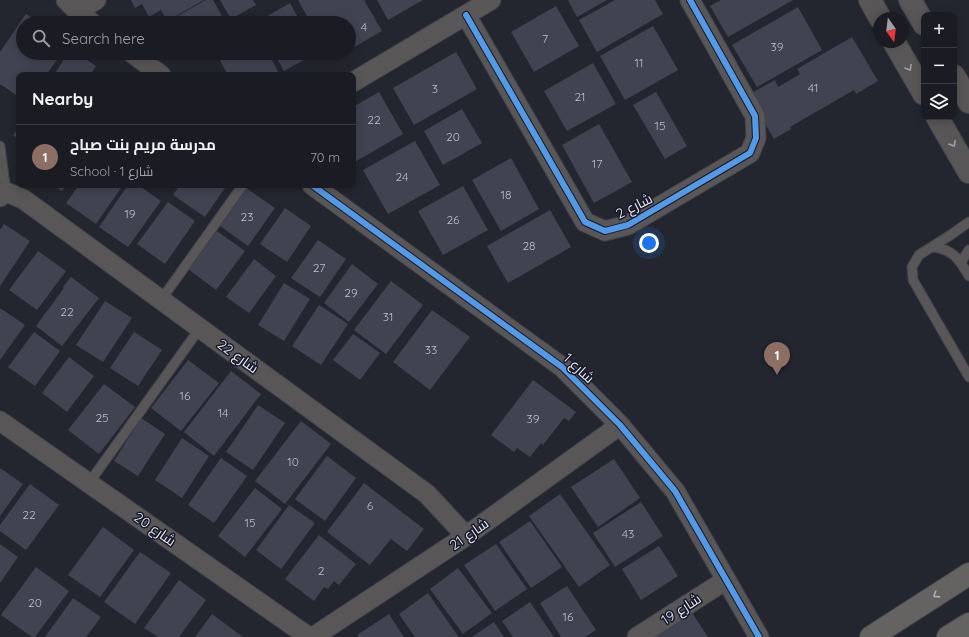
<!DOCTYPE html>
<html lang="en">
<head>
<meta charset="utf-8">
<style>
  body { margin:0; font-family:Quicksand,Cairo,sans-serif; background:#282930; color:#f1f3f6 }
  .controls { position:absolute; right:12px; top:12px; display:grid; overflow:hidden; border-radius:8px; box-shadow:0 2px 10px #0003 }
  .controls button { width:36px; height:36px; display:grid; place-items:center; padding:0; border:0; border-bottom:1px solid #393a41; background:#1b1c23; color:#f1f3f6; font:20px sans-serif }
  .compass { position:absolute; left:873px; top:12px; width:36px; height:36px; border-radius:50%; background:#1b1c23; box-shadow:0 2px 10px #0003; rotate:166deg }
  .you { position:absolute; left:649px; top:243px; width:14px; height:14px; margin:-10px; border:3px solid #fff; border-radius:50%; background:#1a73e8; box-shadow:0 0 0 6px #1a73e833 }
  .badge { display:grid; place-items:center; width:26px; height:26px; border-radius:50%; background:#a2a4af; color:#fff; font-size:13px; font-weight:700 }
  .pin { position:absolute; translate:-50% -33px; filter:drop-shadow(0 1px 2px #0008) }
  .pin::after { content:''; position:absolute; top:21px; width:14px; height:12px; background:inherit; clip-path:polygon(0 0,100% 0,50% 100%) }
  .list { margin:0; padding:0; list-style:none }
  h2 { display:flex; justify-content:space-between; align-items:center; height:52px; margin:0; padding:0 16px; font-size:17px }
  h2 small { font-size:13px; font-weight:400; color:#a0a1a6 }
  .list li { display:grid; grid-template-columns:26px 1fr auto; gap:12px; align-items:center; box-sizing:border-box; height:64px; padding:0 16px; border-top:1px solid #393a41 }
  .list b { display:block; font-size:15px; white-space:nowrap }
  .list p { margin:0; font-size:13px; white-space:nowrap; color:#a0a1a6 }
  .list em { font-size:13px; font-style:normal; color:#a0a1a6 }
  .icon { flex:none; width:22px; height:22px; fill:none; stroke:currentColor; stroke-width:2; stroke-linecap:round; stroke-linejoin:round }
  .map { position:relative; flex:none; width:969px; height:637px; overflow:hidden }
  .search { position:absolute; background:#1b1c23; box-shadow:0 2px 10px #0003; left:16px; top:16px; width:340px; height:44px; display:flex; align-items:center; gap:10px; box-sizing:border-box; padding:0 14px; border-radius:22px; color:#a0a1a6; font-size:15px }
  .panel { position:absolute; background:#1b1c23; box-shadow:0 2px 10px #0003; left:16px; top:72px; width:340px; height:116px; border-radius:8px }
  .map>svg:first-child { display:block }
  .building { fill:#414351 }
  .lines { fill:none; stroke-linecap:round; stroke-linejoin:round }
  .service-casing { stroke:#40424a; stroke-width:11 }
  .minor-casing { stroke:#40424a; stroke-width:21 }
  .tertiary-casing { stroke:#40424a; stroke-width:24 }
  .secondary-casing { stroke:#40424a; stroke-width:24 }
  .service { stroke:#595657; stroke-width:9 }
  .minor { stroke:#595657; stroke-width:19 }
  .tertiary { stroke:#595657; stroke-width:22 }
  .secondary { stroke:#656262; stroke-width:22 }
  .cycleway-casing { stroke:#171929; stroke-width:8 }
  .cycleway { stroke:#5399e6; stroke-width:6 }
  .oneway { stroke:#a09fa6 }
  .oneway2 { stroke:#acacb2 }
  .labels { text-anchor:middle; stroke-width:3; stroke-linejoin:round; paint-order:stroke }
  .number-label { font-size:12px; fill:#bdbfcb }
  .street-label { font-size:14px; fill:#e6e8f4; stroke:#171929 }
</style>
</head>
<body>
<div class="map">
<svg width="969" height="637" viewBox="0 0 969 637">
  <rect width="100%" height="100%" fill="#24262f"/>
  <!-- building -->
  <path class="building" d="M131,0H204L167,21L161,10L149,17L142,4L135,8Z
    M206,0H213L226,23H165Z
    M220,0H253L256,5L231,19Z
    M298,0H364L382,31L349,50V23H311Z
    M377,0H423L388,20Z
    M568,0H607L577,17Z
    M615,0H655L663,14L597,52L579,20Z
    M721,0H793L728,37L710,6Z
    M290,3L301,23H257V22Z
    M556,6L579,46L534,72L511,32Z
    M798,7L822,50L757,87L732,45Z
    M26,14L39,23H23V53H62L46,75H19V97L0,84V52Z
    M653,26L678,70L625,100L600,56Z
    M852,37L878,81L856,94L854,90L790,127L791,129L774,139L748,95L775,80L778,87L800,74L797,69Z
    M456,52L477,89L414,125L393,88Z
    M68,53H76L96,66L90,75H54Z
    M221,53H268L280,75H228L217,55Z
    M274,53H316L284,71Z
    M328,53H344L332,60Z
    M593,63L616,104L567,131L544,91Z
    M379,92L403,134L353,163V107Z
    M656,92L687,146L665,159L633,105Z
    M462,109L482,143L443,165L424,131Z
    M599,124L632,182L594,203L562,145Z
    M19,128V140L13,135Z
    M415,141L440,185L388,214L363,170Z
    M511,158L539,209L501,231L472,180Z
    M53,185H67L62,191Z
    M79,185H123L96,224L66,203Z
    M128,185H138L161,201L128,247L99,227Z
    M180,185H227L205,217L173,195Z
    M463,186L488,230L443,255L418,211Z
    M246,188L275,208L248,246L220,226Z
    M168,202L195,221L165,264L137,244Z
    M285,208L311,226L287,262L260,244Z
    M550,210L571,247L508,283L487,246Z
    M4,224L30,241L0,286V230Z
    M217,231L245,251L216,290L188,269Z
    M318,240L346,259L320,297L291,278Z
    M38,251L66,271L37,310L9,290Z
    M254,259L276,276L249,313L226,297Z
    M352,264L378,284L349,322L324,303Z
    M71,277L99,298L62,346L36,326L64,288L63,287Z
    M391,281L423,305L386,354L354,330Z
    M284,283L310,299L284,341L258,325Z
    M105,301L132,318L103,362L76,345Z
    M319,305L348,324L321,365L292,346Z
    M0,308L25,325L0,360Z
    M432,310L470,337L430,390L393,362Z
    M34,332L60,351L35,386L8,367Z
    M134,332L162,350L138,386L110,368Z
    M353,334L380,353L360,380L333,360Z
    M69,357L94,376L67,412L42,393Z
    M188,360L219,383L181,431L151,408Z
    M231,371L261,394L214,456L184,432Z
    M533,380L576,412L569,421L564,418L543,445L541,443L530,457L517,448L514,452L491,435Z
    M104,384L135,407L99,454L68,430Z
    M258,405L285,423L253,470L226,452Z
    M141,418L165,434L138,476L114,461Z
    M301,421L331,444L285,504L255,481Z
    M182,438L209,456L182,498L155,480Z
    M327,456L356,478L325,521L295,499Z
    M221,458L247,476L214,523L188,505Z
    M614,459L640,498L598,527L571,487Z
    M0,468L23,484L0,516Z
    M364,483L424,529L407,551L391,539L370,565L327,532Z
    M30,484L59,505L26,550L0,531V525Z
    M255,488L282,509L245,557L218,536Z
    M560,494L610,565L579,587L529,516Z
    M641,502L663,536L615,567L593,533Z
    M289,505L315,523L281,569L256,550Z
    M530,521L562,567L531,588L499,542Z
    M103,527L134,550L100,597L68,575Z
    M319,535L356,564L339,585L334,581L328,589L324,587L314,601L285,579Z
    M0,544L18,557L0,583Z
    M496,544L527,589L495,611L464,565Z
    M659,546L678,576L641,600L622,569Z
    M140,552L171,573L135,624L104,602Z
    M36,567L69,591L35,637H32L1,615Z
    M458,568L492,613L463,634L430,589Z
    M179,580L206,600L179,637H158L144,628Z
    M567,586L596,630L585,637H561L540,603Z
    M428,593L458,636L456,637H415L399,614Z
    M73,598L101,617L86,637H45Z
    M530,602L554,637H513L502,621Z
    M691,611L708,637H651Z
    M212,614L243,637H195Z
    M389,614L404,637H359L357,635Z
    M494,622L504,637H472Z"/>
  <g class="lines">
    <!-- service casing -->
    <g class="service-casing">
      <path id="service" d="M0,146L6,192
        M969,222L952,234L919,255L912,267L913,280L969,377
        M932,247C953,249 959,259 969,276
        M961,262L969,250
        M161,300L243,185
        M89,483L200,328"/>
    </g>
    <!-- minor casing -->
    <g class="minor-casing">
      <path id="minor" d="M66,0L77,11L92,23
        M77,11L96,0
        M466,15L585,222L605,231L628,225L750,153L756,138L755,116L690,0
        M132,53L161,75
        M353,82L491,0
        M312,185L562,367L620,425L675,491L759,637
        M0,197L6,192L23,199L427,494L466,536
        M0,421L309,637
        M313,637L466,536L620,425
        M637,637L726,580"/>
    </g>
    <!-- tertiary casing -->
    <g class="tertiary-casing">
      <path id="tertiary" d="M870,0L880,18
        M910,0L924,24
        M894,42L924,94
        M954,76L969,102
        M937,117L969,172"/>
    </g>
    <!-- secondary casing -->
    <g class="secondary-casing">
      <path id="secondary" d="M871,637L969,574
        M948,637L969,624"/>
    </g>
    <!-- service -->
    <use href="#service" class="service"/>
    <!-- minor -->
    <use href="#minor" class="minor"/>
    <!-- tertiary -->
    <use href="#tertiary" class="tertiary"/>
    <!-- secondary -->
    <use href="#secondary" class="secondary"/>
    <!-- cycleway casing -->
    <g class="cycleway-casing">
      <path id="cycleway" d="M466,15L585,222L605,231L628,225L750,153L756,138L755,116L690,0
        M312,185L562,367L620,425L675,491L759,637"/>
    </g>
    <!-- cycleway -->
    <use href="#cycleway" class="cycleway"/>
  </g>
  <!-- one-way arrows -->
  <defs><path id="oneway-chevron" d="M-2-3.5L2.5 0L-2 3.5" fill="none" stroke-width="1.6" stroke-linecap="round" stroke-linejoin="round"/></defs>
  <g class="oneway">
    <use href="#oneway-chevron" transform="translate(909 68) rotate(60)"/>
    <use href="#oneway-chevron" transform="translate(953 144) rotate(60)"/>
  </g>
  <use class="oneway2" href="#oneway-chevron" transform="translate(936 595) rotate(147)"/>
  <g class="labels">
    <!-- number labels -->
    <g class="number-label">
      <text x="364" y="31">4</text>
      <text x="545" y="43">7</text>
      <text x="777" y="51">39</text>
      <text x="639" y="67">11</text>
      <text x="813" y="92">41</text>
      <text x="435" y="93">3</text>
      <text x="580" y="101">21</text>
      <text x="374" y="124">22</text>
      <text x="660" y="130">15</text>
      <text x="453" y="141">20</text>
      <text x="597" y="168">17</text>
      <text x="402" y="181">24</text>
      <text x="506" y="199">18</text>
      <text x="130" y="218">19</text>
      <text x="247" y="221">23</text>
      <text x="453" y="224">26</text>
      <text x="529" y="250">28</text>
      <text x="319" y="272">27</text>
      <text x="351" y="297">29</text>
      <text x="67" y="316">22</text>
      <text x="388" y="321">31</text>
      <text x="431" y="354">33</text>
      <text x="185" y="400">16</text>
      <text x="223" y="417">14</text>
      <text x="102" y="422">25</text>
      <text x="533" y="423">39</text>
      <text x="293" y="466">10</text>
      <text x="370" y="510">6</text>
      <text x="29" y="519">22</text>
      <text x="250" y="527">15</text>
      <text x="628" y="538">43</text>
      <text x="321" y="575">2</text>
      <text x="35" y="607">20</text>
      <text x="568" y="621">16</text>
    </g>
    <!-- street labels -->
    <g class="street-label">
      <text transform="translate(634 206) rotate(-27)" y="5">شارع 2</text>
      <text transform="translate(238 356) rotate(36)" y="5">شارع 22</text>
      <text transform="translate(579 368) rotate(43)" y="5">شارع 1</text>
      <text transform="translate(155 529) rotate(35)" y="5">شارع 20</text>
      <text transform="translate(469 534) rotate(-35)" y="5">شارع 21</text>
      <text transform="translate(681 609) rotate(-33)" y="5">شارع 19</text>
    </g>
  </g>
</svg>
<div class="controls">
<button>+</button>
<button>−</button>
<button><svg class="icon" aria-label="layers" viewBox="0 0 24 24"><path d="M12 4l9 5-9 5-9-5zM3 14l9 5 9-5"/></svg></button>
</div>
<svg class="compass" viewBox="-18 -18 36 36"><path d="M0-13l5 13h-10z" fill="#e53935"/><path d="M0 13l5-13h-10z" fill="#a0a1a6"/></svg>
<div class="you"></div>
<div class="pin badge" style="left:777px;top:375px;background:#8d6e63">1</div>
<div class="search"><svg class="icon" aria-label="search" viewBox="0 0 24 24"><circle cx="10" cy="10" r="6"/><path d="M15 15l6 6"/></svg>Search here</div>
<section class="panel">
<h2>Nearby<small></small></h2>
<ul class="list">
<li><span class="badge" style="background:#8d6e63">1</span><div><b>مدرسة مريم بنت صباح</b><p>School · شارع 1</p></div><em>70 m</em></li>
</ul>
</section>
</div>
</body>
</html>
